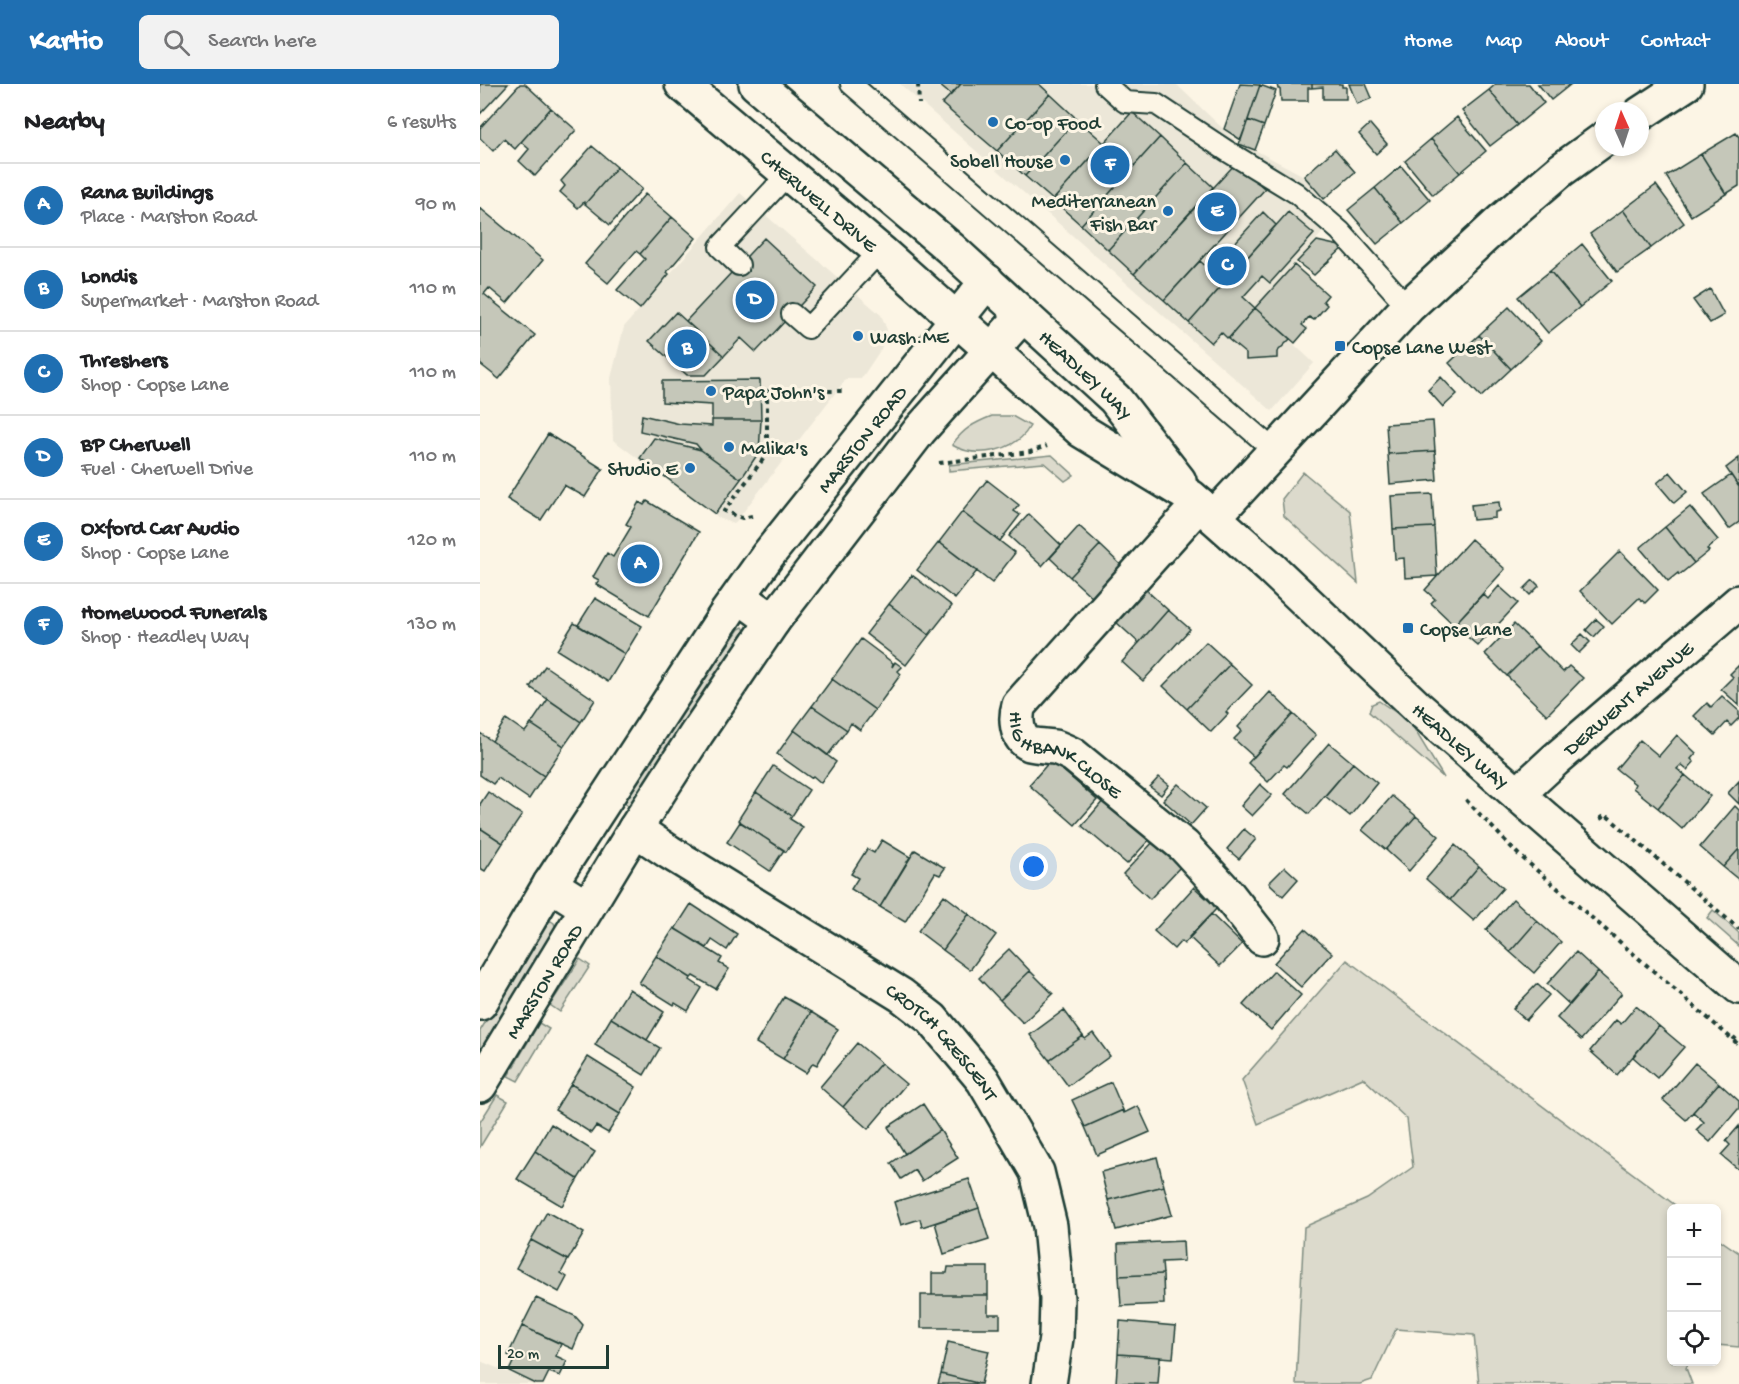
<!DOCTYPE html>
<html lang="en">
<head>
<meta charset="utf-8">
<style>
  body { margin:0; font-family:"Gochi Hand",sans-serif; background:#f2f2f2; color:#202124 }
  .controls { position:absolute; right:18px; bottom:18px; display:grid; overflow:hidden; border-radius:9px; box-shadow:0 3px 9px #0003 }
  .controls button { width:54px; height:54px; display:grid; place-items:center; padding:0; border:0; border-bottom:2px solid #e0e0e0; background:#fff; color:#202124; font:30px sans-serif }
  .compass { position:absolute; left:1115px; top:18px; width:54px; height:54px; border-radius:50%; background:#fff; box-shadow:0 3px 9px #0003; rotate:357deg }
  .scale { position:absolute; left:18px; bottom:15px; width:111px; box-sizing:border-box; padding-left:6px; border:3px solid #1f3d34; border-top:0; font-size:16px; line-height:21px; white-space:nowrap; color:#1f3d34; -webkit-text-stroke:4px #fcf5e5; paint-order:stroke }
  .you { position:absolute; left:554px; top:783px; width:21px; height:21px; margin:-15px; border:4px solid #fff; border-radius:50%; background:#1a73e8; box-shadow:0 0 0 9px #1a73e833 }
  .badge { display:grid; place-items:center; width:39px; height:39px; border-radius:50%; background:#1f6fb2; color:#fff; font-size:20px; font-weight:700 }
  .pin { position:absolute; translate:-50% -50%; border:3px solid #fff; box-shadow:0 2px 6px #0006 }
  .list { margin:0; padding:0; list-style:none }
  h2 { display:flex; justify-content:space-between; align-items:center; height:78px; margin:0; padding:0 24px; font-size:26px }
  h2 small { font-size:20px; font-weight:400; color:#757577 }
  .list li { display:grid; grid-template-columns:39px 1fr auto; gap:18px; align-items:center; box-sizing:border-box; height:84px; padding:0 24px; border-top:2px solid #e0e0e0 }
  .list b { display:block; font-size:22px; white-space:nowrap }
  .list p { margin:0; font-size:20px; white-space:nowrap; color:#757577 }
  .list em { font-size:20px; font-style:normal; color:#757577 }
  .icon { flex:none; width:33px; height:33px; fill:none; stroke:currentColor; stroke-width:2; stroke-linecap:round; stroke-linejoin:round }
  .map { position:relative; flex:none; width:1259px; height:1300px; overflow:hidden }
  header { display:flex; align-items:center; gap:36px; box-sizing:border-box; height:84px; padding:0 30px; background:#1f6fb2; color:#fff }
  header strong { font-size:28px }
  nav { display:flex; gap:33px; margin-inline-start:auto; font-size:21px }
  .search { width:420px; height:54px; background:#f2f2f2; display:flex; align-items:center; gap:15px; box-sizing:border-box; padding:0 21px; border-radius:9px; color:#757577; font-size:22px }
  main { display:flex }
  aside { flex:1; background:#fff }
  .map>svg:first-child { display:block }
  .built { fill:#ece7d8 }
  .green { fill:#dcdacc; stroke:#7e8c80; stroke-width:1.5 }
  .building { fill:#c5c7b9; stroke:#1f3d34; stroke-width:1.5 }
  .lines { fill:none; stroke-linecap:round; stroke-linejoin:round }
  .service-casing { stroke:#1f3d34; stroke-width:24 }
  .minor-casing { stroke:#1f3d34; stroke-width:38 }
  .secondary-casing { stroke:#1f3d34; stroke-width:38 }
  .path { stroke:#1f3d34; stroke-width:4; stroke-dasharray:4.5 4.5; stroke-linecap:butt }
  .service { stroke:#fcf5e5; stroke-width:20 }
  .minor { stroke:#fcf5e5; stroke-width:33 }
  .secondary { stroke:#fcf5e5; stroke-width:33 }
  .poi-dot { fill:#1f6fb2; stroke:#fcf5e5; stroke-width:2 }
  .labels { text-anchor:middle; stroke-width:6; stroke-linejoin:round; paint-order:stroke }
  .poi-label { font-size:20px; fill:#1f3d34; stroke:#fcf5e5; text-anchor:start }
  .street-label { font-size:20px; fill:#1f3d34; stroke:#fcf5e5 }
</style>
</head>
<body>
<header>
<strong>Kartio</strong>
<div class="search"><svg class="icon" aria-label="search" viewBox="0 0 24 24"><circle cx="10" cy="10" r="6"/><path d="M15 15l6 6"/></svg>Search here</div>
<nav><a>Home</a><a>Map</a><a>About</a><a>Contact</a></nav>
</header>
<main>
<aside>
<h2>Nearby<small>6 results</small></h2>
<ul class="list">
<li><span class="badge">A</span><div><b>Rana Buildings</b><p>Place · Marston Road</p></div><em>90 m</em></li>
<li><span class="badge">B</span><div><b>Londis</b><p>Supermarket · Marston Road</p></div><em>110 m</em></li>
<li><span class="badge">C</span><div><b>Threshers</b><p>Shop · Copse Lane</p></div><em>110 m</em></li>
<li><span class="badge">D</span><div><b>BP Cherwell</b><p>Fuel · Cherwell Drive</p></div><em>110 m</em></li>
<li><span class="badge">E</span><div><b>Oxford Car Audio</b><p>Shop · Copse Lane</p></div><em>120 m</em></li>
<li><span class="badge">F</span><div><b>Homewood Funerals</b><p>Shop · Headley Way</p></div><em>130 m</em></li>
</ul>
</aside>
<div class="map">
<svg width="1259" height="1300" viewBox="0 0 1259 1300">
  <rect width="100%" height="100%" fill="#fcf5e5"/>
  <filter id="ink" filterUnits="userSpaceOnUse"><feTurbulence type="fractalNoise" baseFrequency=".0167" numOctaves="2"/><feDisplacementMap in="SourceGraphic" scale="12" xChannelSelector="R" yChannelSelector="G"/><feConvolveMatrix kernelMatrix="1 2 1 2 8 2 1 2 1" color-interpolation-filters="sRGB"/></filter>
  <g filter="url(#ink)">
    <!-- built -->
    <path class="built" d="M420,0H696L759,60L775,66L824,92L858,131L775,224L834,279L792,327Z
      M260,109L401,231L407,246L401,265L381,295H366L254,440L237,433L133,356L131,294L144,243Z
      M0,1277L57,1300H0Z"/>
    <!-- green -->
    <path class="green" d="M512,332H532L550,342C536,368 496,375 472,361C483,345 494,339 512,332Z
      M572,371L594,391L585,397L564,379L469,387V381Z
      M823,388L870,427L878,499L804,432L802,415Z
      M263,543L267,550L155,721L149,722L144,719V713L259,545Z
      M899,617L930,638L964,694L889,628L892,620Z
      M1233,826L1259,849V862L1227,834Z
      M71,837L74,839L76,844L0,968V947L66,838Z
      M100,875L110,882L80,928L70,921Z
      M867,876L1199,1124H1192V1278H1209L1206,1284L1212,1300H999L994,1251L916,1245L892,1296L880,1300H816L824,1143L887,1115L933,1083L927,1035L883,994L778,1040L762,996Z
      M59,939L69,945L38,997L28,992Z
      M17,1011L28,1017L0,1063V1038Z
      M1236,1153L1259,1169V1263L1237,1261Z"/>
    <!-- building -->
    <path class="building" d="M0,0H28L0,30Z
      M40,0H45L71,24L35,65L24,55L13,67L0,54V44Z
      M458,0H481L471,11Z
      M481,0H559L570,10L517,67L462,20Z
      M760,0L780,1L761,56L744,45Z
      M797,0H832V4H828V17H801L800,5H798Z
      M832,0H862V3H866V15H843V3L832,4Z
      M869,0H886L892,14L877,20Z
      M1016,0H1049L1064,19L1037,41L1009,6Z
      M1058,0H1091L1071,16Z
      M780,1L796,7L784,42L768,36Z
      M1009,6L1037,41L1010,62L982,27Z
      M570,10L597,35L545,92L517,67Z
      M71,24L96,46L55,92L39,77L49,65L41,58Z
      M652,28L680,53L601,141L573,116Z
      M977,33L1006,67L980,89L951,55Z
      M597,35L624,59L573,116L545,92Z
      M768,36L784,42L775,66L759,60Z
      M890,40L907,60L896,70L879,50Z
      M1256,49L1259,53V102L1246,110L1221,70Z
      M680,53L707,79L628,166L601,141Z
      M951,55L980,89L953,111L925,77Z
      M112,62L137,83L105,120L104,118L98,124L80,108L85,102L81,97Z
      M855,65L875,88L844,115L824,92Z
      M1221,70L1246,110L1211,132L1186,92Z
      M707,79L733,103L654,190L628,166Z
      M756,79L785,105L684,216L654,190Z
      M921,82L950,116L923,139L895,104Z
      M137,83L162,105L130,141L105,120Z
      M1176,101L1204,139L1171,164L1143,126Z
      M895,104L923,139L897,160L868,126Z
      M165,110L192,133L160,170L156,167L128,199L105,180Z
      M0,124L63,176L27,219L9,204L4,210L55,251L19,295L0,280Z
      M1143,126L1171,164L1137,188L1110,150Z
      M783,128L796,141L709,239L684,216L720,177L730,186Z
      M808,128L834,150L790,199L782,192L763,213L775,224L748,255L741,248L731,259L709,239Z
      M192,133L216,154L187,188L189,190L160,225L137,206L165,175L160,170Z
      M284,154L337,203L276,268L261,254L244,272L206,237Z
      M837,157L864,163L834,191L817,178Z
      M1102,160L1132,197L1100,223L1070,187Z
      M814,181L848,211L843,217L847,221L834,236L829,233L822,241L827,245L815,259L775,224Z
      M1070,187L1100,223L1068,249L1038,213Z
      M1230,205L1244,231L1230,239L1213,216Z
      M1029,223L1061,257L1031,285L999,251Z
      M775,224L810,255L797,268V274L766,276V270L748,255Z
      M196,228L244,272L226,291H207L169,257Z
      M999,251L1031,285L1001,313L969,279Z
      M961,293L977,310L963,323L948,306Z
      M280,296L281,336H232V321L182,318V297Z
      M162,331L200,340L232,342V336H281L279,368L261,395L221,366L216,360L160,347Z
      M953,337L955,367L908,370L906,340Z
      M68,350L123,385L105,413L84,401L61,436L27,415Z
      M174,354L221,366L261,395L235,430L160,374Z
      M955,367L957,396L910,400L908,370Z
      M1259,374V403L1246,384Z
      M1190,388L1207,408L1194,419L1177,399Z
      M1251,391L1259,403V438L1249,445L1224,410Z
      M507,396L539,421L534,427L540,431L520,457L482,428Z
      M952,410L954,443L913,445L911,412Z
      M167,417L219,448L169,532L116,500L119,496L113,493L127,469L133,473L151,443L146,440L159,418L164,421Z
      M1019,418L1020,427L1015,428V434L993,436L991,421Z
      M1210,423L1238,456L1227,465L1229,467L1214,479L1185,443Z
      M482,428L535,469L512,499L459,458Z
      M549,430L581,461L562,482L529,452Z
      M599,442L620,461L590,493L570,474Z
      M954,443L957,492L925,494L924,474L915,475L913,445Z
      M1185,443L1214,479L1199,491L1198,489L1188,497L1160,464Z
      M991,455L1025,485L974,541L951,519L955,515L945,506Z
      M459,458L497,487L475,515L437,486Z
      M620,461L642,482L612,513L590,493Z
      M1140,467L1178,506L1165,519L1159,514L1132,540L1100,507Z
      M432,491L472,522L449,551L409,520Z
      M1053,496L1059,502L1050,511L1044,505Z
      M1019,502L1038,519L998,562L974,541L1003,510L1008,515Z
      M665,505L688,526L659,559L636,538Z
      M115,514L162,542L145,570L98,541Z
      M409,520L449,551L426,581L386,550Z
      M688,526L710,545L663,597L642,578Z
      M1116,535L1124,542L1114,553L1106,546Z
      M94,539L145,570L128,598L77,566Z
      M1034,540L1057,562L1027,592L1005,570Z
      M1102,550L1110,558L1099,569L1091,561Z
      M381,555L413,579L412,583L415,578L422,583L418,587L421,590L395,626L352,595Z
      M726,558L750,580L707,625L683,602Z
      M1057,562L1083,588L1089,582L1103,594L1067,631L1027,592Z
      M750,580L772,601L746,628L748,630L731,648L707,625Z
      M1259,581V621L1241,605L1253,593L1250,590Z
      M65,582L115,616L101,638L50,603Z
      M352,595L395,626L380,646L371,639L367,646L332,622Z
      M790,608L813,630L774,673L754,655L762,647L758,643Z
      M1242,612L1259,627V634L1251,642L1247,638L1235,651L1214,632L1227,619L1231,623Z
      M68,615L101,638L84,662L51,640Z
      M332,622L367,646L348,671L314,646Z
      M813,630L836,651L807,683L804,681L788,698L768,679Z
      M26,635L45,648L51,640L84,662L64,692L12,657Z
      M314,646L356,678L341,699L333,692L331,694L297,670Z
      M0,649L64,692L49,715L18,694L13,700L0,691Z
      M1197,651L1216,669L1211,675L1214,678L1207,686L1201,681L1197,685L1205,691L1178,724L1153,704L1155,700L1136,685L1160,656L1179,672Z
      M849,659L873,679L829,730L805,710Z
      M571,676L617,716L595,741L549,701Z
      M873,679L897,699L870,732L845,712Z
      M293,682L329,706L312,732L276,708Z
      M1205,691L1230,712L1202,745L1178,724Z
      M679,693L689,701L681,711L670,703Z
      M1259,697V720L1248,709Z
      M698,700L726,724L711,741L683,716Z
      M780,700L792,711L772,732L761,722Z
      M8,708L42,731L23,759L0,744V720Z
      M276,708L312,732L310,735L323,743L306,768L258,736Z
      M912,712L936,732L906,766L882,746Z
      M623,717L669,756L647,780L602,742Z
      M1255,722L1259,726V765L1243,783L1220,763Z
      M936,732L959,752L929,787L906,766Z
      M260,738L304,766L290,787L247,758Z
      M0,744L23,759L5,787L0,784Z
      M764,745L776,755L759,775L747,765Z
      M402,756L430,773L400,823L371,805L378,794L371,790L387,765L394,769Z
      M674,757L701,782L670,815L643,790Z
      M975,761L999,782L970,816L946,795Z
      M1259,765V796L1243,783Z
      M435,766L465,784L460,791L455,789L425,838L400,823Z
      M999,782L1023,804L994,837L970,816Z
      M805,783L818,795L803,812L789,799Z
      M714,803L737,824L704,860L701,857L694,865L674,847Z
      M464,811L489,830L463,866L438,847Z
      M1033,815L1057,837L1030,868L1006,846Z
      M211,820L257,850L247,866L232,856L227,864L195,845Z
      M489,830L516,851L490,886L463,866Z
      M731,830L762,860L740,882L709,853Z
      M1057,837L1081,858L1054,889L1030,868Z
      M194,844L242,874L239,879L249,885L236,905L213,892L211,894L176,872Z
      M825,845L852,869L821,903L794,879Z
      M529,865L550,887L520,916L499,894Z
      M1096,868L1118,888L1090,921L1067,900Z
      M176,872L211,894L210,896L222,904L208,927L195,919L194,921L159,899Z
      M550,887L573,910L543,939L520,916Z
      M794,887L821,911L791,946L763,921Z
      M1118,888L1142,909L1101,956L1077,934Z
      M1057,900L1069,911L1046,936L1033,925Z
      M149,905L184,928L167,956L131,934Z
      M304,913L331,928L303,975L276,959Z
      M1156,922L1179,942L1137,991L1110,967L1136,936L1141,940Z
      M584,926L603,952L569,976L550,951Z
      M331,928L358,945L337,981L333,979L326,989L303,975Z
      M131,934L180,964L164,991L115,961Z
      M1179,942L1204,963L1177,994L1153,973Z
      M613,949L630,972L588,1002L569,976L603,952L605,955Z
      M377,959L401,979L363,1023L340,1003Z
      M108,973L156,1003L140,1030L91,1000Z
      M401,979L426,1000L388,1045L363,1023Z
      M1215,979L1239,999L1206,1036L1183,1016Z
      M631,998L643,1026L605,1043L592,1016Z
      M1239,999L1259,1017V1024L1230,1058L1216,1046L1224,1038L1213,1028Z
      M91,1000L140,1030L128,1049L116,1042L111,1049L75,1026Z
      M443,1020L460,1046L425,1070L408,1043Z
      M658,1022L670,1048L617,1071L605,1043L643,1026L644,1029Z
      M71,1040L115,1068L98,1095L55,1067Z
      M1259,1042V1086L1241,1071L1250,1061L1246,1057Z
      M460,1046L478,1074L442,1097L435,1086L421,1095L411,1079Z
      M55,1067L98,1095L82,1122L37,1095Z
      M677,1073L684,1102L628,1116L621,1088Z
      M489,1095L499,1124L442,1143L440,1135L421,1141L414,1118Z
      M684,1102L692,1131L636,1146L628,1116Z
      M499,1124L509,1156L464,1170L455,1139Z
      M67,1128L104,1149L88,1176L51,1156Z
      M51,1156L88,1176L81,1189L87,1193L79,1208L36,1184Z
      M703,1157L704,1177L682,1178L683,1190L639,1192L638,1160Z
      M468,1183H508V1211H452V1189H467Z
      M683,1190L684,1220L641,1222L639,1192Z
      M441,1211H508V1230H520V1244H441Z
      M56,1214L95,1232L103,1241L93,1265L42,1242Z
      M640,1237L696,1242L693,1274L638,1270Z
      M42,1242L81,1260L76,1272L87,1277L80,1292L69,1288L63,1300H56L29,1287L35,1274L28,1271Z
      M468,1258L509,1267L501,1300L461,1290Z
      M638,1270L680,1273L678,1300L636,1299Z
      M461,1290L501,1300H458Z"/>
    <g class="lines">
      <!-- service casing -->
      <g class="service-casing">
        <path id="service" d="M371,0L796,368
          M625,0L645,18L676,20L747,67L816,109L860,147L928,223
          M259,181L240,163L308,90
          M312,230L328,244L400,167"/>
      </g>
      <!-- minor casing -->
      <g class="minor-casing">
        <g id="minor">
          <path d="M1160,30L1206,0"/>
          <path id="s1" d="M719,420L539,621C535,634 536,654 550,660C558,662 567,662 575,663C581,665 587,668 593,671L704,762L746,808L782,854"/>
          <path d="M734,433L928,223L1021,137L1081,86L1124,55"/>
          <path d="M260,513L293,537"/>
          <path id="s2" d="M1038,710L1075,676L1259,518"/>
          <path id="s3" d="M155,745L189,768L421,911L452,935L503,996L557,1088L570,1142L577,1215L576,1254L569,1300"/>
          <path d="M70,800L106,823"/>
        </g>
      </g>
      <!-- secondary casing -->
      <g class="secondary-casing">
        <g id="secondary">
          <path id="s4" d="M202,0L400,167L602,347L711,413L791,484L936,622L1259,903"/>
          <path id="s5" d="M276,0L470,164L622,303L635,315L699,397"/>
          <path id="s6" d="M0,919L70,800L248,527L288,471L507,197"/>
          <path id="s7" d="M0,1001L155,745L217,649L293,537L440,346L543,231"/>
        </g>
      </g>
      <!-- path -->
      <path class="path" d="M438,0L439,20
        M287,370H316
        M459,379L550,368L567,362
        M272,432L262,434L244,427L287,370V307H364
        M986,716L1038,770L1259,961
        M1120,735L1126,731L1259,845
        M1253,956L1259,950"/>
      <!-- service -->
      <use href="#service" class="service"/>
      <!-- minor -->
      <use href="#minor" class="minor"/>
      <!-- secondary -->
      <use href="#secondary" class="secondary"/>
    </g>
  </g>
  <!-- markers -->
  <g class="poi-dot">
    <circle cx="513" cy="38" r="6"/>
    <circle cx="585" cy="76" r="6"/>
    <circle cx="688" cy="127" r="6"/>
    <circle cx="378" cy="252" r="6"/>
    <rect x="854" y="256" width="12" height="12" rx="3"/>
    <circle cx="231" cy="307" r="6"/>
    <circle cx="249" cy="363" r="6"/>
    <circle cx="210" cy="384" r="6"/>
    <rect x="922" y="538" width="12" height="12" rx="3"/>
  </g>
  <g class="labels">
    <!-- poi labels -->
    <g class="poi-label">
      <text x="525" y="45">Co-op Food</text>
      <text x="573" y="83" text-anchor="end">Sobell House</text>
      <text x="676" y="123" text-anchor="end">Mediterranean<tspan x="676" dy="23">Fish Bar</tspan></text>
      <text x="390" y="259">Wash.ME</text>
      <text x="872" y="269">Copse Lane West</text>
      <text x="243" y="314">Papa John's</text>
      <text x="261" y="370">Malika's</text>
      <text x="198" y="391" text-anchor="end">Studio E</text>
      <text x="940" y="551">Copse Lane</text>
    </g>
    <!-- street labels -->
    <g class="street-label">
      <text dy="7" stroke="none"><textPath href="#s4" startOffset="180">CHERWELL DRIVE</textPath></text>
      <text dy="7" stroke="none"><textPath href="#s5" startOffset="440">HEADLEY WAY</textPath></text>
      <text dy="7" stroke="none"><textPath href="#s6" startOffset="682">MARSTON ROAD</textPath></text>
      <text dy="7" stroke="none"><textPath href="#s2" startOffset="146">DERWENT AVENUE</textPath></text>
      <text dy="7" stroke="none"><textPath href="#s4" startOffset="1024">HEADLEY WAY</textPath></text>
      <text dy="7" stroke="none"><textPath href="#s1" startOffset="348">HIGHBANK CLOSE</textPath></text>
      <text dy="7" stroke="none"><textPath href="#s7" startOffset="122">MARSTON ROAD</textPath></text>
      <text dy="7" stroke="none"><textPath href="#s3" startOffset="376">CROTCH CRESCENT</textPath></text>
    </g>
  </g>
</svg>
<div class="controls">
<button>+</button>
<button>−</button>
<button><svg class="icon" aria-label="locate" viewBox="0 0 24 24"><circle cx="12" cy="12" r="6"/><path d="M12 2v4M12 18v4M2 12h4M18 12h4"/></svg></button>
</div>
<svg class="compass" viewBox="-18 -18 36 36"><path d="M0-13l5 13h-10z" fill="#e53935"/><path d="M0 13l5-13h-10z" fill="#757577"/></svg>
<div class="scale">20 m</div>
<div class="you"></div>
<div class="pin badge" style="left:160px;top:480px">A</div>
<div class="pin badge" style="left:207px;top:265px">B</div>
<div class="pin badge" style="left:747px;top:182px">C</div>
<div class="pin badge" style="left:275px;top:216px">D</div>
<div class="pin badge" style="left:737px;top:128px">E</div>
<div class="pin badge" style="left:630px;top:81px">F</div>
</div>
</main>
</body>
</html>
